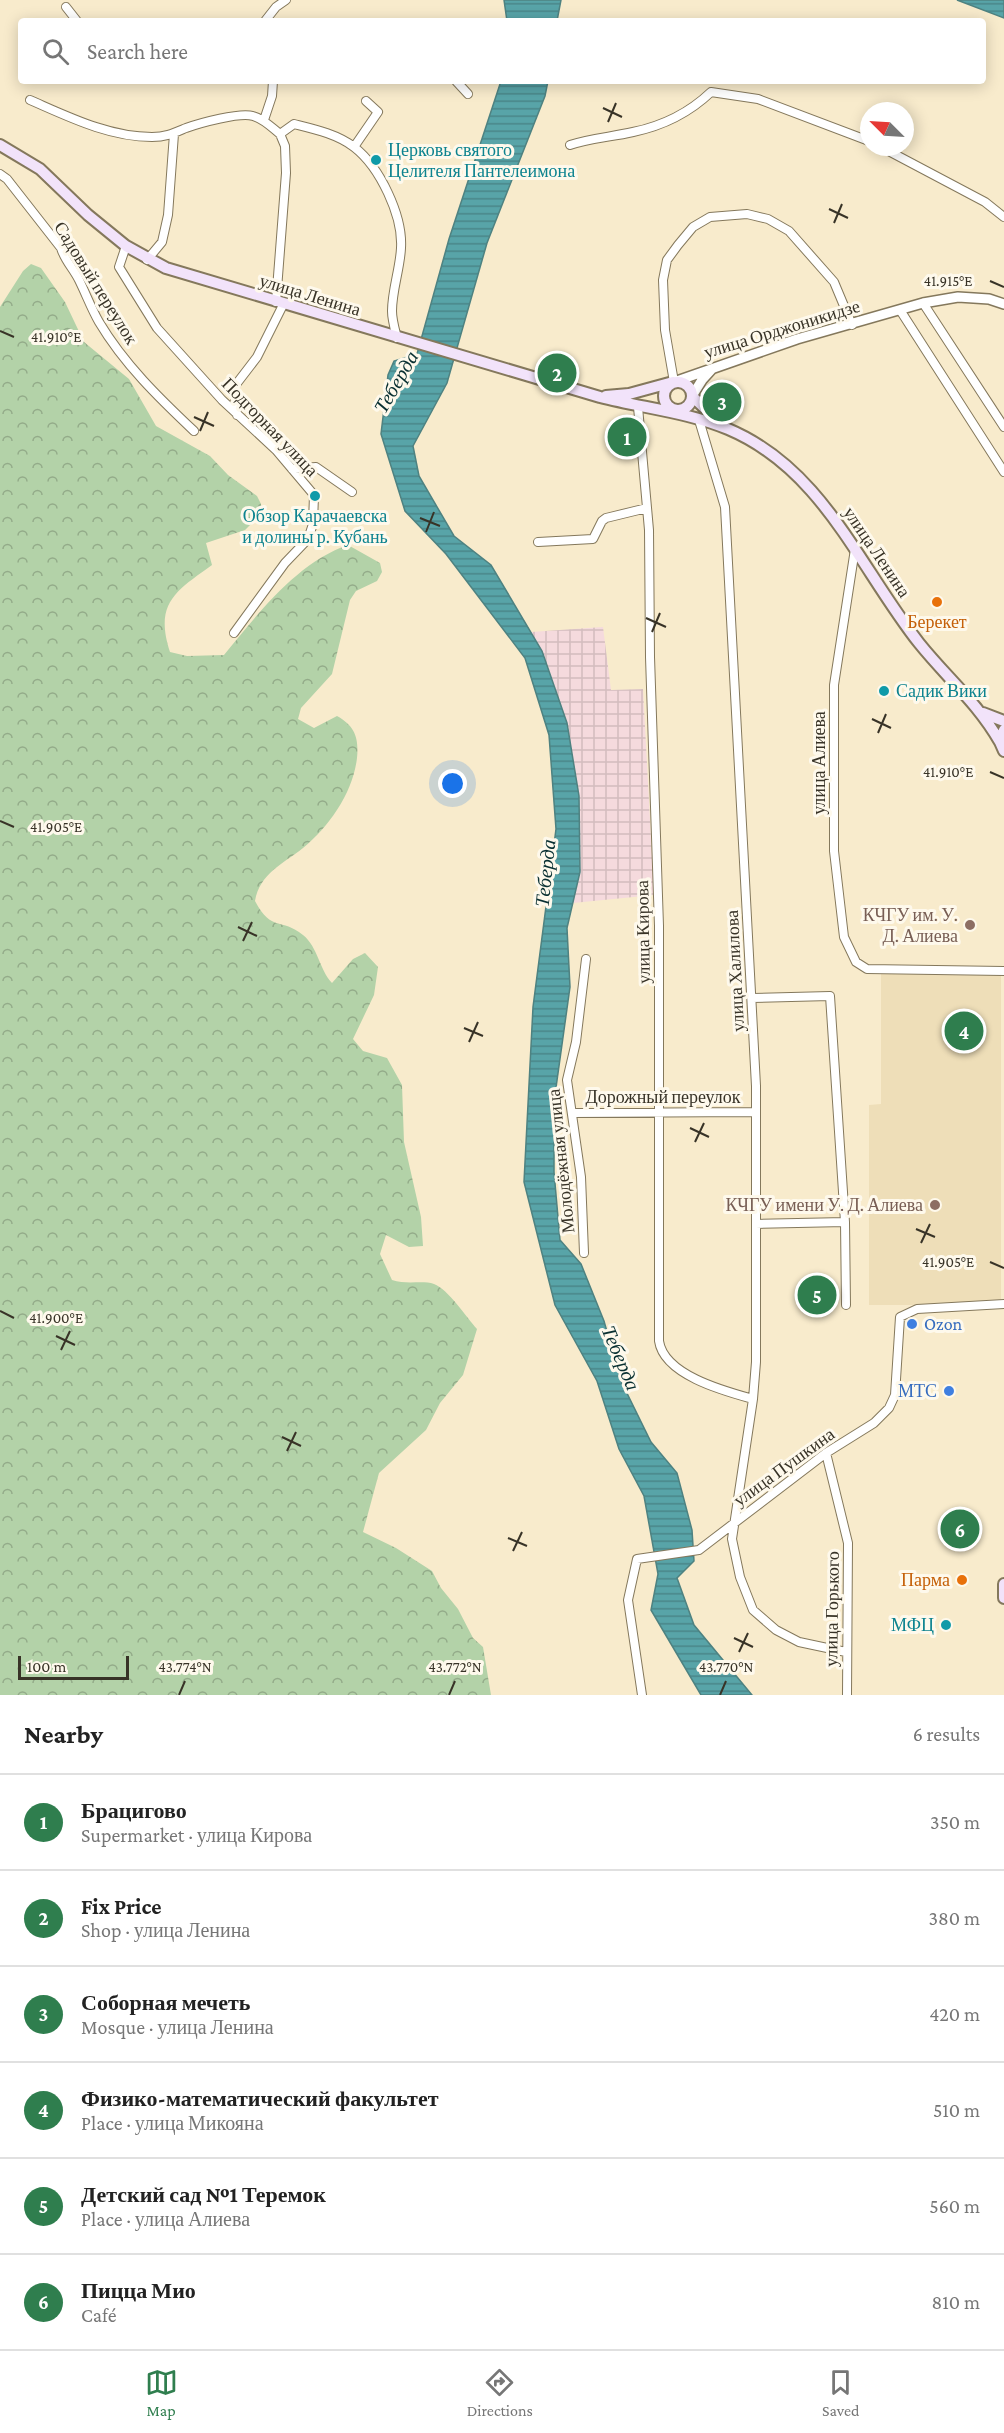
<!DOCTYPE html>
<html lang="en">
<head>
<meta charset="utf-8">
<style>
  body { margin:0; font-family:"Crimson Pro",serif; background:#f2f2f2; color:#222 }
  .compass { position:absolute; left:860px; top:102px; width:54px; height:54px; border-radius:50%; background:#fff; box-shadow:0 3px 15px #0003; rotate:294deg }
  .scale { position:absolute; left:18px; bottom:15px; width:111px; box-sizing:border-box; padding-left:6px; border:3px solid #383327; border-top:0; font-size:16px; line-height:21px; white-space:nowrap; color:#383327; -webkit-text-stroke:4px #fef9ec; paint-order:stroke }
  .you { position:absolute; left:453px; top:784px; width:21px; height:21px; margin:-15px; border:4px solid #fff; border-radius:50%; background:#1a73e8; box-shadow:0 0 0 9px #1a73e833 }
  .badge { display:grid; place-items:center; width:39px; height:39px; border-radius:50%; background:#2f7e4e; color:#fff; font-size:20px; font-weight:700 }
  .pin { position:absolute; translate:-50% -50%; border:3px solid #fff; box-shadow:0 2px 6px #0006 }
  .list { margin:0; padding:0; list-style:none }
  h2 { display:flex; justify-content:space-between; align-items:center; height:78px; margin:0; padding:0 24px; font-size:26px }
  h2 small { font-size:20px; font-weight:400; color:#767676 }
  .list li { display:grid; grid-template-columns:39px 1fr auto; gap:18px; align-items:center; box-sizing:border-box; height:96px; padding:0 24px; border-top:2px solid #e0e0e0 }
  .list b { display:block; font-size:22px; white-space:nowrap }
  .list p { margin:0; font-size:20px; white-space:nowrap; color:#767676 }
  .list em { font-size:20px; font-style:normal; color:#767676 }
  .icon { flex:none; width:33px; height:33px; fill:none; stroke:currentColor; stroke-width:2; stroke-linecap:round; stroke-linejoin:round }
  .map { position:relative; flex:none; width:1004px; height:1695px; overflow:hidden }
  .search { position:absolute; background:#fff; box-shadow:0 3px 15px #0003; left:18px; right:18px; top:18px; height:66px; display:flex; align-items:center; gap:15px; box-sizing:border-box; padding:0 21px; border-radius:6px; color:#767676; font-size:22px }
  .sheet { height:654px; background:#fff }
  nav { display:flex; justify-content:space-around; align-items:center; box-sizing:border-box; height:84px; border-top:2px solid #e0e0e0; background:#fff; font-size:16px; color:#767676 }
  nav a { display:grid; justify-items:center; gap:3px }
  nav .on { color:#2f7e4e }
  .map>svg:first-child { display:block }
  .built { fill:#eedeb8 }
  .industrial { fill:url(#industrial-grid) }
  .forest { fill:url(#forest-crowns) }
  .water { fill:url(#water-rules); stroke:#4e8281; stroke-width:1.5 }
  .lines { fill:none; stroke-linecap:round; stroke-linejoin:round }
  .minor-casing { stroke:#84785c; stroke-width:10 }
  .tertiary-casing { stroke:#84785c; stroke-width:12 }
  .secondary-casing { stroke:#84785c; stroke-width:14 }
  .minor { stroke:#fff; stroke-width:8 }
  .tertiary { stroke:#fff; stroke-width:9 }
  .secondary { stroke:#f2e3fa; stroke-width:10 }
  .ticks { fill:none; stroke:#383327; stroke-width:2 }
  .culture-dot { fill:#0f9aa8; stroke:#fef9ec; stroke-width:2 }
  .food-dot { fill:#e8710a; stroke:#fef9ec; stroke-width:2 }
  .education-dot { fill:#8d6e63; stroke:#fef9ec; stroke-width:2 }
  .shop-dot { fill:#3f7fe0; stroke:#fef9ec; stroke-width:2 }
  .labels { text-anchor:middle; stroke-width:6; stroke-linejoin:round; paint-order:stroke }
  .culture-label { font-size:18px; fill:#0d838f; stroke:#fef9ec; text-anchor:start }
  .street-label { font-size:18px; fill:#383327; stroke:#fef9ec }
  .food-label { font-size:18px; fill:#c56008; stroke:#fef9ec }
  .education-label { font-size:18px; fill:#785e54; stroke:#fef9ec; text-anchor:end }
  .shop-label { font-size:18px; fill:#366cbe; stroke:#fef9ec; text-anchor:start }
  .water-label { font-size:20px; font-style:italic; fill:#093032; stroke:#fef9ec }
  .ticks-label { font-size:15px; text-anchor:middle; fill:#383327; stroke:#fef9ec; stroke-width:6; stroke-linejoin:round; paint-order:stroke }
</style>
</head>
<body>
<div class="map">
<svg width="1004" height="1695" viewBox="0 0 1004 1695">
  <defs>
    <pattern id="industrial-grid" width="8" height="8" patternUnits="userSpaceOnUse" patternTransform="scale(1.5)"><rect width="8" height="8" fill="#f5dadd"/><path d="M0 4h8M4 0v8" fill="none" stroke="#d3bcbe"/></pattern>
    <pattern id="forest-crowns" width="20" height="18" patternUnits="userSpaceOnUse" patternTransform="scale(1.5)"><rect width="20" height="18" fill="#b3d2a8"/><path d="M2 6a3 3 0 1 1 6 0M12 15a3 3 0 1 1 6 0" fill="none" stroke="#93ab89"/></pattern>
    <pattern id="water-rules" width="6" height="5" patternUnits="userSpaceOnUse" patternTransform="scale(1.5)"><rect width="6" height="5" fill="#58a4a8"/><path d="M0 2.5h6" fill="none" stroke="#4a8689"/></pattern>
  </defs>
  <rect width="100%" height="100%" fill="#f8ebcc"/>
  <!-- built -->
  <path class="built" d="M881,974H1001V1305H869V1105L881,1104Z"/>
  <!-- industrial -->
  <path class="industrial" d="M603,627L611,690L643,689L654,895L573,903L580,872L579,796L567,723L542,651L531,632Z"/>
  <!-- forest -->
  <path class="forest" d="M31,264L41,268L65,302L84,342L129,379L156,426L210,456L228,475L257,496L261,504V514L245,530L206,543L212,565C176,591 154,603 170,652L187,656L224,655C258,614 296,563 348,545L380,563L382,572L377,581L356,591L350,600L332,674L301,708L298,719L314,728L337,716C355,726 359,738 357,758C353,792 330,826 303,848C283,864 260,873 255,901C272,933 281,917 303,935C318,947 319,969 332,983L353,959L365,953L378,967L374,995L353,1039L363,1051L387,1058L402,1085L404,1142L421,1217L423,1246L409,1247L386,1235L380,1254L392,1280C407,1285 423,1280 434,1284C448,1289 467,1318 477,1329L463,1375L440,1403L426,1430L379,1473L363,1532L396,1548L432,1571L441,1588L458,1609L473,1638L483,1647L491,1695H0V307L23,271Z"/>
  <!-- water -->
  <path class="water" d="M504,0H561L557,21H507Z
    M957,0H1004V18Z
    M501,81H548L545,96L487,243L447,383L413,446L419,476L454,536L491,565L542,651L567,723L579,796L580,872L567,928L570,987L554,1102V1172L560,1240L581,1264L604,1321L621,1381L651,1442L677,1473L692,1530L694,1561L677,1578L694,1625L752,1695H701L651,1610L658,1574L644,1496L619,1449L597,1381L555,1305L524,1182L533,1007L556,829L549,735L525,658L446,554L405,511L381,434L388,375L394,361L417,354L449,239Z"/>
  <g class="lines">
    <!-- minor casing -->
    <g class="minor-casing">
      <path id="minor" d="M66,7L77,21
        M265,21L276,7L286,0
        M456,81L468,94
        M30,100C69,117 109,137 152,137C166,137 174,133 186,128C200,123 240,112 253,116C264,119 271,127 280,134L294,124C314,129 337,134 354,147C380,167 403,216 401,248C400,269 392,290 392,311C392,320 395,330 397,338
        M264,120L272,96L273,81
        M570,145C591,138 611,137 633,132C662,126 690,112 711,92L758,99L869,141
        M354,147L378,112L366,101
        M881,147L985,202L1004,217
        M0,174L7,179L61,248C65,261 73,268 79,280C86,294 91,308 99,322C124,364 159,398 194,431
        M126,246L119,267L157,328L222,400L276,450L314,495L313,524L308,539L285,563L234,633
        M147,260L162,242L168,215L174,134
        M276,302L286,173L285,146L280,134
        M923,303L1004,427
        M900,310L1004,472
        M674,382L665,330L663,280L667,260L678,245L693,227L710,217L747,214L768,219L789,231L834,282L852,325
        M638,407L649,530L650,657L659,926V1341C664,1375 724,1391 753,1399
        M237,415L234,387L257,357L283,305
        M699,420L725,507L756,1086V1362L753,1399L732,1539L740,1577L753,1610L776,1630L799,1642L846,1652
        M292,469L316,467L352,492
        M538,542L593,539L602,521L606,518L647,508
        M855,549L834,685V851L844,937L856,962L867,969L1004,971
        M752,998L830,996L845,1222L846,1305
        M572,1113L754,1112
        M756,1224L845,1222
        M584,1253L581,1177L567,1080L576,1042L586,959
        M826,1453L848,1543L847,1695
        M642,1695L628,1600L637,1559L699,1550L826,1453L874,1423L889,1408L895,1395L900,1317L917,1309L1004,1304"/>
    </g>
    <!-- tertiary casing -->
    <g class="tertiary-casing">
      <path id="tertiary" d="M674,382L797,339L923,303L958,297L989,299L1004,304
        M692,396L702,380L712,369"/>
    </g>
    <!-- secondary casing -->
    <g class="secondary-casing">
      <path id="secondary" d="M0,145L40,169L88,215L126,246L166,268L600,397C643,408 687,412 728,429C823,469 859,567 919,643C947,678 977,702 1000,742
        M664 396a14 14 0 1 1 28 0a14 14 0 1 1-28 0Z
        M606,396L629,394L673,382
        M692,396L721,424
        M983,713L1004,721
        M1004,730L1000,742L1004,751
        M1004,1584V1598"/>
    </g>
    <!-- minor -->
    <use href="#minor" class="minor"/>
    <!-- tertiary -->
    <use href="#tertiary" class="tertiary"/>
    <!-- secondary -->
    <use href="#secondary" class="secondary"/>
  </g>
  <!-- ticks -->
  <path class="ticks" d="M603,108L622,117M608,122L616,103M829,209L848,218M834,223L842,204M990,281L1004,287M0,331L14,337M194,417L214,426M200,431L208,412M420,518L440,526M426,532L434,512M646,618L666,627M652,632L660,613M872,719L891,728M878,733L886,714M990,772L1004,778M0,821L14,827M238,927L257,936M243,941L252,922M464,1028L483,1036M469,1042L478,1022M690,1128L709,1137M695,1142L704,1123M916,1229L935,1237M921,1243L930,1224M990,1262L1004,1268M0,1311L14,1318M56,1336L75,1345M61,1350L70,1331M282,1437L301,1446M287,1451L296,1432M508,1538L527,1546M513,1551L522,1532M734,1638L753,1647M739,1652L748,1633M179,1695L185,1681M449,1695L455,1681M720,1695L726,1681"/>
  <!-- markers -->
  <g class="culture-dot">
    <circle cx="376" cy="160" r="6"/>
    <circle cx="315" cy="496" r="6"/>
    <circle cx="884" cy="691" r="6"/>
    <circle cx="946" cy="1625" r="6"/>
  </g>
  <g class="food-dot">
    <circle cx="937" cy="602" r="6"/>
    <circle cx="962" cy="1580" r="6"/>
  </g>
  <g class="education-dot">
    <circle cx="970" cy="925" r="6"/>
    <circle cx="935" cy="1205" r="6"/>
  </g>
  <g class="shop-dot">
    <circle cx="912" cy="1324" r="6"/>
    <circle cx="949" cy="1391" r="6"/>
  </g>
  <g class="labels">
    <!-- culture labels -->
    <g class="culture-label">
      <text x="388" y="156">Церковь святого<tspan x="388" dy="21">Целителя Пантелеимона</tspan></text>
      <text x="315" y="522" text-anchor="middle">Обзор Карачаевска<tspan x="315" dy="21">и долины р. Кубань</tspan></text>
      <text x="896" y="697">Садик Вики</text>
      <text x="934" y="1631" text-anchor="end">МФЦ</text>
    </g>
    <!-- street labels -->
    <g class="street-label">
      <text transform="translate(96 283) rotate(58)" y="6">Садовый переулок</text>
      <text transform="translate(310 295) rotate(17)" y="6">улица Ленина</text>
      <text transform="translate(782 329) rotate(-17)" y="6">улица Орджоникидзе</text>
      <text transform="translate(270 427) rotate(46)" y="6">Подгорная улица</text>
      <text transform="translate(877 552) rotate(56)" y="6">улица Ленина</text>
      <text transform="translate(819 763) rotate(-90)" y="6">улица Алиева</text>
      <text transform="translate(643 932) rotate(-91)" y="6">улица Кирова</text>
      <text transform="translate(735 971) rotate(-93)" y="6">улица Халилова</text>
      <text x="663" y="1103">Дорожный переулок</text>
      <text transform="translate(561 1161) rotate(-96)" y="6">Молодёжная улица</text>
      <text transform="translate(784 1467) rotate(-36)" y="6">улица Пушкина</text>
      <text transform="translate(832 1609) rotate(-89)" y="6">улица Горького</text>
    </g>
    <!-- food labels -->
    <g class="food-label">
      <text x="937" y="628">Берекет</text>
      <text x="950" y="1586" text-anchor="end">Парма</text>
    </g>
    <!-- education labels -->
    <g class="education-label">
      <text x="958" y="921">КЧГУ им. У.<tspan x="958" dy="21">Д. Алиева</tspan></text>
      <text x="923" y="1211">КЧГУ имени У. Д. Алиева</text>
    </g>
    <!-- shop labels -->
    <g class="shop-label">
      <text x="924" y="1330">Ozon</text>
      <text x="937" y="1397" text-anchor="end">МТС</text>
    </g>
    <!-- water labels -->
    <g class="water-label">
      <text transform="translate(396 382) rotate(-60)" y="7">Теберда</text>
      <text transform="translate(545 873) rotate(-84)" y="7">Теберда</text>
      <text transform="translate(621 1358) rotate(67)" y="7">Теберда</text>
    </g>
  </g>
  <g class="ticks-label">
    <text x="948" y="286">41.915°E</text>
    <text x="56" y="342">41.910°E</text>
    <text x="948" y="777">41.910°E</text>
    <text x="56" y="832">41.905°E</text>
    <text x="948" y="1267">41.905°E</text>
    <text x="56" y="1323">41.900°E</text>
    <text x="185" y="1672">43.774°N</text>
    <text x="455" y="1672">43.772°N</text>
    <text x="726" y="1672">43.770°N</text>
  </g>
</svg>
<svg class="compass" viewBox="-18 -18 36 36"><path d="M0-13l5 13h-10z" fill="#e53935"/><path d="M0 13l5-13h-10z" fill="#767676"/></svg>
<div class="scale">100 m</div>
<div class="you"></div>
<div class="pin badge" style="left:627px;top:437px">1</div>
<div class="pin badge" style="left:557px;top:373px">2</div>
<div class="pin badge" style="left:722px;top:402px">3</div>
<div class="pin badge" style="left:964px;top:1031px">4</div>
<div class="pin badge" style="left:817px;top:1295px">5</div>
<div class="pin badge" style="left:960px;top:1529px">6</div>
<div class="search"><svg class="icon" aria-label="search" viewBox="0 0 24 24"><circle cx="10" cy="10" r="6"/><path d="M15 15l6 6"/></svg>Search here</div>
</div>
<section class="sheet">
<h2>Nearby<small>6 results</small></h2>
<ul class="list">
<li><span class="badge">1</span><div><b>Брацигово</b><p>Supermarket · улица Кирова</p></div><em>350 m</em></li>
<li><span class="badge">2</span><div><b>Fix Price</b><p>Shop · улица Ленина</p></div><em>380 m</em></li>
<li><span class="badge">3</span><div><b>Соборная мечеть</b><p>Mosque · улица Ленина</p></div><em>420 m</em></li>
<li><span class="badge">4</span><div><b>Физико-математический факультет</b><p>Place · улица Микояна</p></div><em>510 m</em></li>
<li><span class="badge">5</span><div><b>Детский сад №1 Теремок</b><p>Place · улица Алиева</p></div><em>560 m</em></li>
<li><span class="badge">6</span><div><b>Пицца Мио</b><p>Café</p></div><em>810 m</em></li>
</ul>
</section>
<nav>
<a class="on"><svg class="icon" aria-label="map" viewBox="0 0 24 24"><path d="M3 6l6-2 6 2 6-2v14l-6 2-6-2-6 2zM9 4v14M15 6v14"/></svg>Map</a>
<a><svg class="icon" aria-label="directions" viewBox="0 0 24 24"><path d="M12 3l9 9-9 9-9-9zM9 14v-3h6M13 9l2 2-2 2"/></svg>Directions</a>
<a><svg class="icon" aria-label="saved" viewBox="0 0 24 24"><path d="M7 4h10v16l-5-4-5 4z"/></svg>Saved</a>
</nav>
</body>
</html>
